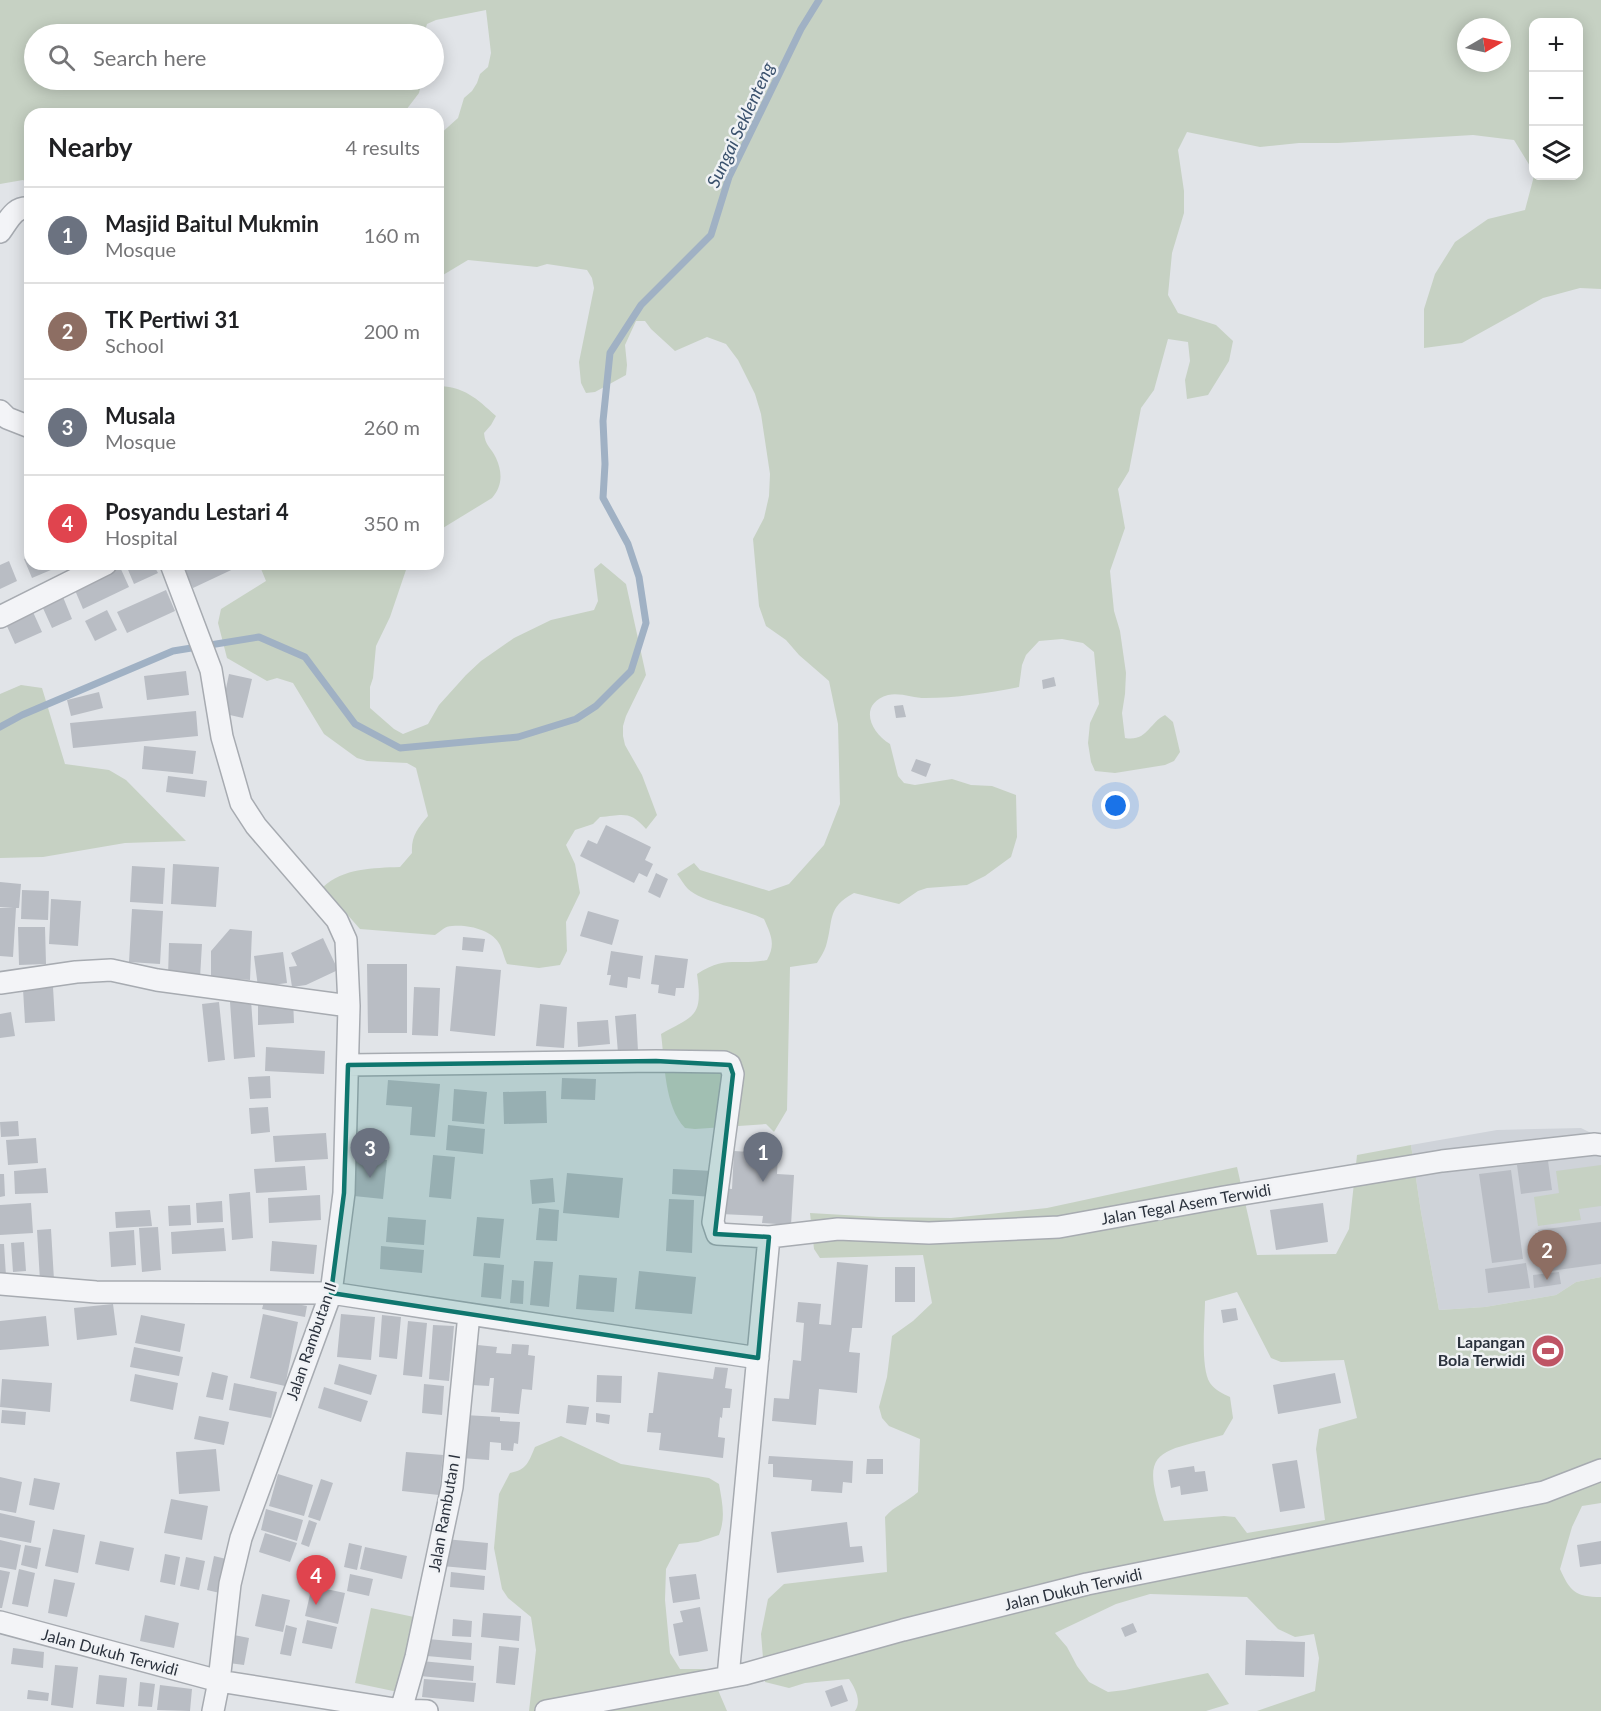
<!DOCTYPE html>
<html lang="en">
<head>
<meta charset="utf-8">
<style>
  body { margin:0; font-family:Lato,sans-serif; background:#f6f6f6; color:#202124 }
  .controls { position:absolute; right:18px; top:18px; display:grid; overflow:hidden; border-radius:12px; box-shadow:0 3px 15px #0003 }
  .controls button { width:54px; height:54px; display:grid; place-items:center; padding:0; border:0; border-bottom:2px solid #e0e0e0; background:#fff; color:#202124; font:30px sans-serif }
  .compass { position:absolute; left:1457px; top:18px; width:54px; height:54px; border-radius:50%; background:#fff; box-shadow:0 3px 15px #0003; rotate:81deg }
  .you { position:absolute; left:1116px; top:806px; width:21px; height:21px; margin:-15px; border:4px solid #fff; border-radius:50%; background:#1a73e8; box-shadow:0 0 0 9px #1a73e833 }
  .badge { display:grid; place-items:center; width:39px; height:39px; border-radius:50%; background:#bf5465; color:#fff; font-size:20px; font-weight:700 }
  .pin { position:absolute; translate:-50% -50px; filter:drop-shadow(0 2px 3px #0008) }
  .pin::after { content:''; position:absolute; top:32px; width:21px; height:18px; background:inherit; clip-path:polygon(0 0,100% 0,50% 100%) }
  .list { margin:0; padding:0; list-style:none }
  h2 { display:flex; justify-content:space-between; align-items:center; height:78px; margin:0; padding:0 24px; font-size:26px }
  h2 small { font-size:20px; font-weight:400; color:#757577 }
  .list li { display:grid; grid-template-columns:39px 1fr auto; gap:18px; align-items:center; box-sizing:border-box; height:96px; padding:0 24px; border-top:2px solid #e0e0e0 }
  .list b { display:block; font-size:22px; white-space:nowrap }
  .list p { margin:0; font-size:20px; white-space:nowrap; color:#757577 }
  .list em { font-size:20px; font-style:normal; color:#757577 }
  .icon { flex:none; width:33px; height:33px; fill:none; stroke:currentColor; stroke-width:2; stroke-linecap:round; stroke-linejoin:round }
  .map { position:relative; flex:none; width:1601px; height:1711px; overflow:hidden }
  .search { position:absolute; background:#fff; box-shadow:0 3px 15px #0003; left:24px; top:24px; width:420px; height:66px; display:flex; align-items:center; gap:15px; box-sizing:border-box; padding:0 21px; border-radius:33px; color:#757577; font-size:22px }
  .panel { position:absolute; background:#fff; box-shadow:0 3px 15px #0003; left:24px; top:108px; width:420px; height:462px; border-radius:18px }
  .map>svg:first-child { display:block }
  .built { fill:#cfd3d9 }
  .green { fill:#c6d1c3; fill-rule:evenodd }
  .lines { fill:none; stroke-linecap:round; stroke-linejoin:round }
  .stream { stroke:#a0b1c4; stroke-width:7 }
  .building { fill:#b9bdc4 }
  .minor-casing { stroke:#a7abb1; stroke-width:24 }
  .minor { stroke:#f3f4f7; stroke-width:21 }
  .marked { fill:#0f766e; fill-opacity:0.2; stroke:#0f766e; stroke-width:4.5; stroke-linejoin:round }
  .labels { text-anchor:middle; stroke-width:5; stroke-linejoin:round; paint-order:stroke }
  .street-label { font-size:16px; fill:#2b323d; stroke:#f0f2f5 }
  .poi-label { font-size:16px; font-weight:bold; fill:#2b323d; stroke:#f0f2f5; text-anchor:end }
  .water-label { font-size:18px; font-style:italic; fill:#3a516d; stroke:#f0f2f5 }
</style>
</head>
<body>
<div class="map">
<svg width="1601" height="1711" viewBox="0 0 1601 1711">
  <rect width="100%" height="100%" fill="#e1e4e8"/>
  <!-- built -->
  <path class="built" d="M1581,1128L1601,1138V1277L1576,1282L1556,1295L1485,1307L1439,1310L1421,1212L1411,1145L1497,1130Z"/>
  <!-- green -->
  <path class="green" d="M0,0H1601V289L1580,288L1543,298L1462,343L1424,348V309L1435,274L1455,242L1488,219L1525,210L1534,176H1578V22H1534L1533,171L1514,140L1473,135L1338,143H1299L1260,147L1187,132L1178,150L1184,191V213L1172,253L1168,295L1178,313L1216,325L1233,341L1229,361L1208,395L1187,399L1185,380L1190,361L1188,342L1168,339L1154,390L1141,408L1129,471L1118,489L1125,528L1110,571L1114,611L1120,631L1126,673L1125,694L1122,713L1125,738C1147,742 1149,723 1165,715L1173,722L1180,752L1174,761L1165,765L1115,773L1095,771L1091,762L1088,743L1090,723L1099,704L1094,652L1083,643L1062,639L1039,641L1026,655L1022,665L1019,687C988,693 956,698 925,698C914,698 899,692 888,695C858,704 870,732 890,744L898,776L904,783L915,785L952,779L971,785L992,786L1016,795L1017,837L1011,857L985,876L967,885L927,888L918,891L899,904L854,893C826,908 834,920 826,946C824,952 820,958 817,963L790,967L787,1110L774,1132L766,1124L695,1129L685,1128C664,1106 665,1063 661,1034C695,1015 703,1017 697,974C726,955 737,966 767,960C776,944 771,935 764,919C745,909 701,902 688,889C684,885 681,879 677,874L694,863L700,870L769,891L789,884L824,845L840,804L838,724L829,681L799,655L786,640L766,626L759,606L753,539L764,518L769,496L770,474L761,414L755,394L738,360L726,344L707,337L675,351L651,329L645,321H636L625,345L627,365L626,375L595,392L586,393L581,383L579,362L594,288L592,278L587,270L547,264L537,267L468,260L438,278V136L458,118L464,98L472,91L477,83L480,74L488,67L491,53L486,10L436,20L427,24L424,34H34V80H422L419,93L403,114H30V184L23,180L0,184ZM1466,27H1502V63H1466Z
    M438,386C465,387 476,398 496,416L491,425L484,433C485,446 491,447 496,458C503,473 502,487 492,498L438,531Z
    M601,563L626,584L646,675L626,716L623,726V736L625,745L642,775L657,815L646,829C630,810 623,815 600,817L593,824L575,830L566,845L575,864L580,893L566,922L567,951L560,965L539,968L507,964C504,958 503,951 500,945C493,930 468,924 452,926C445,926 441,931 435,935L360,929L323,887C343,868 374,868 400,867L412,853C411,836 418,828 428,816L416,768L407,763L367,761L357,758L324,734L293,683L277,678L267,681L227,658L218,623L221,609L266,581L259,564H408L390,617L376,646L373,678L370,687V708L394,729L403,734L428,724L439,705L466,675L481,661L514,638L551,620L594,610L598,601L594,569Z
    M21,685L42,688L65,764L109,770L126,780L186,841L125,843L43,857L0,858V694Z
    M1411,1145L1421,1212L1439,1310L1485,1307L1556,1295L1576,1282L1601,1277V1503L1582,1506L1572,1527L1560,1569C1570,1591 1575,1597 1601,1597V1711H1257L1315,1691L1319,1658L1314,1634L1295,1637L1278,1629L1247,1597L1150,1594L1116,1604L1055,1633L1067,1647L1077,1666L1089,1682L1108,1692L1125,1690L1208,1673L1229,1704L1206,1711H855C862,1701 855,1688 849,1679L805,1683L789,1688L765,1682L761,1634L768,1599L784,1584L887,1572L885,1517C894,1506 907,1502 918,1492L920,1439L889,1426L882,1418L879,1407L887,1377L892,1336L913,1321L932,1303L923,1255L820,1258L814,1249L810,1213L879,1217L951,1218L1047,1208L1237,1167L1257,1255L1336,1254L1349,1229L1357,1155ZM1237,1292L1271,1358L1281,1362L1344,1360L1357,1418L1319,1429L1316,1449L1325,1520L1247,1533L1235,1517L1224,1516L1164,1521C1138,1447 1159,1453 1223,1435L1233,1418L1230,1397C1223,1394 1215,1390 1210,1383C1200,1367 1205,1320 1205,1301Z
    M1601,1165V1206L1579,1209L1581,1220L1538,1226L1534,1197L1559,1193L1556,1171Z
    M561,1436L621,1464L709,1478L719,1484C722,1502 726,1517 719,1535L698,1542L679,1544L666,1569L665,1600L670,1653L680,1669H709L727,1711H529L536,1650L531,1617L508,1598L502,1589L494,1548L499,1494L510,1473C527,1470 529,1461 535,1447Z
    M371,1608L414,1617L398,1692L355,1683Z"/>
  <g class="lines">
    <!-- stream -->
    <path class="stream" d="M0,727L22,715L173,651L259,637L305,657L355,724L400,748L518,737L576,719L596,706L631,671L646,623L639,577L628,544L603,498L605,464L603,421L610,353L641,305L711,235L729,177L801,29L819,0"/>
  </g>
  <!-- building -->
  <path class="building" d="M30,556V564H65L32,578L24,559Z
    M9,561L17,581L0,589V565Z
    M128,564H153L158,573L134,584L126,565Z
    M197,564H244L193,588L184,570Z
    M120,567L129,587L83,609L74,588Z
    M166,590L175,611L127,633L117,612Z
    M63,597L72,619L52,628L42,606Z
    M107,610L117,630L95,641L85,621Z
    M33,612L42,632L15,644L6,624Z
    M186,671L189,695L147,700L144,676Z
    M229,674L252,679L243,718L221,713Z
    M1054,677L1056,686L1043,689L1042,680Z
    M99,692L103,708L71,716L67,700Z
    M903,705L906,717L896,718L894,706Z
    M196,711L198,736L73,748L70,723Z
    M144,746L196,751L193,774L142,769Z
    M916,759L931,764L926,777L911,771Z
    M168,776L207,781L205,797L166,792Z
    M606,825L651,847L645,860L653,864L647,877L639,873L634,883L580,856L588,840L597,844Z
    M173,864L219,867L216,907L171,904Z
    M132,866L165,868L163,904L130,902Z
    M656,873L668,879L660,898L648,892Z
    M0,882L21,884L19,908H16L13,957L0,956V908H13L0,907Z
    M22,890L49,891L48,920L21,919Z
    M51,899L81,901L78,946L49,944Z
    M132,909L163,911L160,964L129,962Z
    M588,911L619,920L612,945L580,936Z
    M18,927H45L46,964L19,965Z
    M230,929L252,931L250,980L211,977V951Z
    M463,937L485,939L483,952L462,950Z
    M323,938L338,970L306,985L292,987L289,967L297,966L291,953Z
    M169,943L202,944L200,978L168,976Z
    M611,951L643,956L640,979L628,977L627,988L609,985L611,975H607Z
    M283,952L287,983L258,987L254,956Z
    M655,955L688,959L684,988H676L675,996L658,993L659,985L651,984Z
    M367,964H407V1033H368Z
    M456,966L501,970L495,1036L450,1031Z
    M53,987L55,1021L25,1023L23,989Z
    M414,987L440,988L438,1036L412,1035Z
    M293,999L294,1023L258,1025V1000Z
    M251,1000L255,1057L234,1059L230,1002Z
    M219,1002L225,1060L208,1062L202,1004Z
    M540,1004L567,1007L564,1048L536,1046Z
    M11,1012L15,1036L0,1038V1014Z
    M636,1014L638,1051L618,1053L615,1016Z
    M608,1020L610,1044L578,1047L577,1022Z
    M266,1047L325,1051L324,1074L265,1071Z
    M270,1076L271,1098L250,1099L248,1077Z
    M562,1078L596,1079L595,1100L561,1099Z
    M388,1080L440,1084L435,1137L410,1135L412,1107L386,1105Z
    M454,1089L487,1092L484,1124L452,1121Z
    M546,1091L547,1123L504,1124L503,1092Z
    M268,1107L270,1132L251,1134L249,1108Z
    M18,1121L19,1136L1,1137L0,1122Z
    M448,1125L485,1129L483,1154L446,1150Z
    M326,1133L328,1159L275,1162L273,1136Z
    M36,1138L38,1163L8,1165L6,1140Z
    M734,1151L778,1154L777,1174L794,1175L791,1225L762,1223L763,1216L721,1214L722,1188L732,1189Z
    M433,1155L455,1157L451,1199L429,1197Z
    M357,1157L387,1160L383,1199L354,1196Z
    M1548,1161L1552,1190L1521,1194L1517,1165Z
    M305,1166L307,1190L256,1193L254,1169Z
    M46,1168L48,1193L15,1194L14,1171Z
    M673,1169L713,1171L712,1197L672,1194Z
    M1511,1170L1523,1259L1492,1263L1479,1174Z
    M567,1173L623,1178L619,1218L563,1213Z
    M0,1174H4L5,1196L0,1197Z
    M553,1178L555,1202L532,1204L530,1180Z
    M250,1192L253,1238L232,1240L229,1194Z
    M320,1195L321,1220L269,1223L268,1198Z
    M669,1199L694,1200L692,1253L666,1251Z
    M222,1201L223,1222L197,1223L196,1203Z
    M31,1203L33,1233L0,1235V1205Z
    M1323,1203L1328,1242L1276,1250L1270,1210Z
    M190,1205L191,1225L169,1226L168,1206Z
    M539,1208L559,1210L557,1241L536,1240Z
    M150,1210L152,1226L116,1228L115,1212Z
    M388,1217L426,1220L424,1245L386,1242Z
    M477,1217L504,1219L500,1258L473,1256Z
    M1601,1222V1264L1543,1272L1538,1230Z
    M158,1227L161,1270L142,1272L139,1228Z
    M224,1228L226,1251L172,1254L171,1232Z
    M51,1229L54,1280L40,1281L37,1230Z
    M134,1230L136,1265L111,1267L109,1232Z
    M272,1241L317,1245L314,1274L270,1271Z
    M24,1242L26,1271L13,1272L11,1243Z
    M0,1244H4L6,1276H0Z
    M381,1246L424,1250L422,1273L380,1269Z
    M534,1261L553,1262L549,1307L530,1305Z
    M837,1262L868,1265L862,1328H852L849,1352L860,1353L857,1393L819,1389L816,1425L772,1421L774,1398L789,1399L793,1360L801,1361L804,1323L796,1322L798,1302L821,1304L819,1324L831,1325Z
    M484,1263L504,1265L501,1299L481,1297Z
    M1526,1263L1530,1288L1488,1293L1485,1269Z
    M895,1267H915V1302H895Z
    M639,1271L696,1277L692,1314L635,1309Z
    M1559,1272L1561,1284L1534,1288L1533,1275Z
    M579,1275L617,1278L614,1312L576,1309Z
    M512,1280L524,1281L523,1304L510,1303Z
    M265,1298L307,1306L305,1317L262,1309Z
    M113,1304L117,1335L77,1340L74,1308Z
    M1236,1308L1238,1320L1223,1323L1221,1310Z
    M263,1314L298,1322L285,1386L250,1378Z
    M341,1314L375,1317L371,1360L337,1357Z
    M141,1315L185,1324L180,1352L135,1343Z
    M382,1315L401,1317L397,1359L379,1357Z
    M46,1316L49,1346L0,1350V1321Z
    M408,1321L427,1323L422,1377L403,1375Z
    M433,1325L454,1326L449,1381L429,1379Z
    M468,1344L497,1347L496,1353L511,1354L512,1344L529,1345L528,1355L535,1356L532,1390L522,1389L519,1414L491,1412L494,1378H490L489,1386L472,1385Z
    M134,1347L183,1357L179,1376L130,1367Z
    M339,1364L377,1375L371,1395L334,1384Z
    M715,1367L728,1368L725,1388L732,1389L730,1408H723L722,1418L720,1417L718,1437L725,1438L723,1458L659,1450L661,1433L647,1432L649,1413H653L658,1372L713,1379Z
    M212,1372L228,1376L223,1400L206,1397Z
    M1335,1373L1341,1403L1278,1414L1273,1385Z
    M135,1374L178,1383L173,1410L130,1401Z
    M597,1375L622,1376L621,1403L596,1402Z
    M2,1379L52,1383L50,1412L0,1407Z
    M234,1383L277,1392L271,1418L229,1410Z
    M424,1384L444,1386L442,1415L422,1413Z
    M324,1387L368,1401L361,1422L318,1408Z
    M568,1405L589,1407L586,1425L566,1423Z
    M2,1410L26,1412L25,1425L1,1423Z
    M596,1413L610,1415L609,1424L596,1422Z
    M464,1415L500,1417V1421L520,1422L518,1444L514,1443L513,1451L501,1450V1443L490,1442L489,1460L461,1458Z
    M199,1416L229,1422L224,1445L194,1439Z
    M216,1449L220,1491L179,1494L176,1452Z
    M406,1452L443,1455L439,1495L402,1491Z
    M769,1456L853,1461L852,1483L843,1482L842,1493L811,1491L812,1480L773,1477V1464H768Z
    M867,1459H883V1474H866Z
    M1297,1460L1305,1508L1280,1512L1272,1464Z
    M1194,1466L1195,1472L1205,1471L1208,1491L1181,1495L1180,1486L1171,1488L1168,1470Z
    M278,1474L313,1485L304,1516L269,1506Z
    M0,1477L22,1482L16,1513L0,1510Z
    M34,1478L60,1483L54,1510L29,1505Z
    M321,1479L333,1483L320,1521L308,1517Z
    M171,1499L208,1506L202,1540L164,1533Z
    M266,1509L303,1520L297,1541L261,1530Z
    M0,1513L35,1521L31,1543L0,1537Z
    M309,1520L317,1523L309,1547L301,1544Z
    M847,1522L850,1547L862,1546L864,1562L777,1573L771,1532Z
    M53,1529L85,1535L78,1573L45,1566Z
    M265,1533L297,1543L290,1562L259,1552Z
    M445,1539L488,1543L486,1570L442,1566Z
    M0,1540L21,1545L16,1570L0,1567Z
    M100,1541L134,1548L129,1571L95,1564Z
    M1601,1541V1564L1580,1567L1577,1545Z
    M349,1543L362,1546L357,1570L344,1567Z
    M25,1545L41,1548L37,1569L21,1565Z
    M365,1547L407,1556L402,1579L360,1569Z
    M165,1554L180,1557L175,1585L160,1582Z
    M214,1556L230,1560L224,1594L207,1590Z
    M186,1557L205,1561L199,1590L180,1586Z
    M19,1569L35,1573L28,1607L12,1604Z
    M0,1570L10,1572L2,1608H0Z
    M451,1572L485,1576L484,1590L450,1587Z
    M350,1574L373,1579L369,1596L347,1591Z
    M696,1574L700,1599L673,1603L669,1577Z
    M54,1579L75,1583L67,1617L48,1613Z
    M312,1586L345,1593L338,1624L305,1616Z
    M262,1594L290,1600L283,1632L255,1626Z
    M700,1607L708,1651L679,1656L673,1624L683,1622L680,1611Z
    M483,1613L521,1616L519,1641L481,1637Z
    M145,1615L179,1623L174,1648L140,1641Z
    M453,1619L472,1621L471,1637L452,1636Z
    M307,1620L337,1627L332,1649L302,1643Z
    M1133,1623L1137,1632L1125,1637L1121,1628Z
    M286,1625L297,1628L291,1656L280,1654Z
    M234,1635L249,1638L244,1665L229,1663Z
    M428,1639L472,1643L471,1660L427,1656Z
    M1246,1640L1305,1642L1304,1677L1245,1675Z
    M499,1646L519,1648L515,1685L496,1683Z
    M13,1648L44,1652L43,1668L11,1664Z
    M421,1661L474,1666L473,1681L420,1676Z
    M55,1665L78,1667L73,1708L51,1705Z
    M99,1675L127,1678L124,1707L96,1704Z
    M424,1679L476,1683L474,1702L422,1697Z
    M140,1682L155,1684L152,1707L138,1706Z
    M160,1685L192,1689L190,1711L157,1710Z
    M842,1685L848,1701L831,1707L825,1691Z
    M28,1690L49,1693L48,1701L27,1699Z"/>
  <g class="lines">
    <!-- minor casing -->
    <g class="minor-casing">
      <path id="minor" d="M0,232C9,220 14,206 30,208
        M0,411L7,418L30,427
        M171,564L211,670L222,737L241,803L256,826L337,920L346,940L349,1006L344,1193L331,1293L241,1538L230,1584L219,1681L213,1711
        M0,617L106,564
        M0,983L76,972L111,970L157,980L349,1006
        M348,1065L656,1061L724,1062L730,1065L733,1074L713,1222L717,1234L769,1237L838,1229L929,1233L1059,1227L1224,1197L1442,1161L1595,1144L1601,1145
        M0,1284L96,1292L331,1293L758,1358
        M0,1622L219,1681L401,1710L427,1711
        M728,1677L769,1237
        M401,1710L416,1657L452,1487L469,1314
        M546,1711L745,1674L903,1630L1087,1584L1544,1492L1601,1470"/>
    </g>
    <!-- minor -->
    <use href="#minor" class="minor"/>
  </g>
  <!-- marked area -->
  <path class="marked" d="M656,1061L730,1065L733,1074L715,1234L769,1237L758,1358L331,1293L344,1193L348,1065Z"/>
  <!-- icons -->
  <defs>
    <g id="stadium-disc" transform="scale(1.725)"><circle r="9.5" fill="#bf5465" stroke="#f0f2f5"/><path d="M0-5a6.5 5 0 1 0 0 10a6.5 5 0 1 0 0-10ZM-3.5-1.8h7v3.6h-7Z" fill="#fff"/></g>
  </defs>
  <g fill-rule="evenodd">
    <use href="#stadium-disc" x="1548" y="1351"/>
  </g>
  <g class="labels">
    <!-- street labels -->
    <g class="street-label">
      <text transform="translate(1186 1204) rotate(-10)" y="6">Jalan Tegal Asem Terwidi</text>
      <text transform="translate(311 1341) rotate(-71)" y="6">Jalan Rambutan II</text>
      <text transform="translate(444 1513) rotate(-80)" y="6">Jalan Rambutan I</text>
      <text transform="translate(1073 1589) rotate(-13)" y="6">Jalan Dukuh Terwidi</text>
      <text transform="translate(110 1652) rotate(15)" y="6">Jalan Dukuh Terwidi</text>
    </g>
    <!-- poi labels -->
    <g class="poi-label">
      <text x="1525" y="1348">Lapangan<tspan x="1525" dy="18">Bola Terwidi</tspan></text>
    </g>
    <!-- water labels -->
    <g class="water-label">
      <text transform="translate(741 125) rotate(-65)" y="6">Sungai Seklenteng</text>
    </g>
  </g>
</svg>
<div class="controls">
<button>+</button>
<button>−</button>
<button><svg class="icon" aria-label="layers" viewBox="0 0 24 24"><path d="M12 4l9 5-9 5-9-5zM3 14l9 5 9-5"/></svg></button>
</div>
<svg class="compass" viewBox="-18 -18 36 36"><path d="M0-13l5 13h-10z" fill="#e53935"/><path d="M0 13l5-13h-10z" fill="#757577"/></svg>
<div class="you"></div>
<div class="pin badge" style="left:763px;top:1182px;background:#6b7280">1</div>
<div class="pin badge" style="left:1547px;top:1280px;background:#8d6e63">2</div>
<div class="pin badge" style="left:370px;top:1178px;background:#6b7280">3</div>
<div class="pin badge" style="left:316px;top:1605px;background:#e0444e">4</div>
<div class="search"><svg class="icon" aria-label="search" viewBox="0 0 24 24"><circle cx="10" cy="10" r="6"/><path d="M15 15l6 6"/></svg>Search here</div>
<section class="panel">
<h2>Nearby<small>4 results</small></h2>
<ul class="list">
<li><span class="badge" style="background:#6b7280">1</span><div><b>Masjid Baitul Mukmin</b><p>Mosque</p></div><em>160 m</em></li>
<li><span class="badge" style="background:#8d6e63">2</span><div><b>TK Pertiwi 31</b><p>School</p></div><em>200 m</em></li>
<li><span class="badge" style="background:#6b7280">3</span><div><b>Musala</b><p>Mosque</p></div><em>260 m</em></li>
<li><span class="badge" style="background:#e0444e">4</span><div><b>Posyandu Lestari 4</b><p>Hospital</p></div><em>350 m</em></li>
</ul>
</section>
</div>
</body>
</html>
